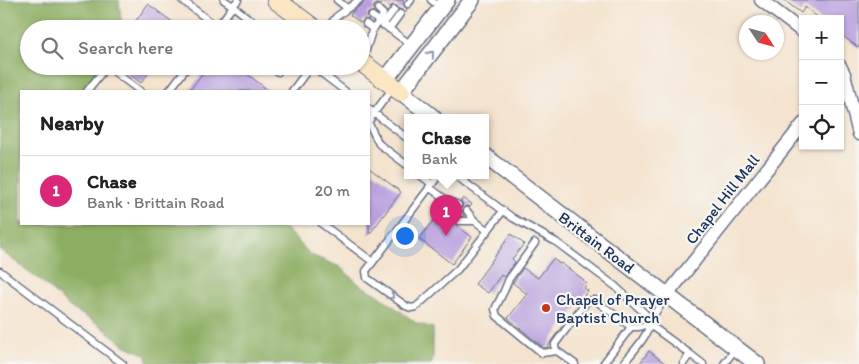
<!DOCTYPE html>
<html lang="en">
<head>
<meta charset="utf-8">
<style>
  body { margin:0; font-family:Itim,sans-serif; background:#f2f2f2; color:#222 }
  .controls { position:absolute; right:15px; top:15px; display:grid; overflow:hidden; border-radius:0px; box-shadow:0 1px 4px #0004 }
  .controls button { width:45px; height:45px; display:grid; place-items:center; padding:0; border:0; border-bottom:1px solid #e0e0e0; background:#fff; color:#222; font:25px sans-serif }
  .compass { position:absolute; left:739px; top:15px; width:45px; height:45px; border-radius:50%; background:#fff; box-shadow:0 1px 4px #0004; rotate:126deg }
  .you { position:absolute; left:404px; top:235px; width:18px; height:18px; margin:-12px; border:4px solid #fff; border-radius:50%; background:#1a73e8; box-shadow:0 0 0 8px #1a73e833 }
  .badge { display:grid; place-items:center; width:32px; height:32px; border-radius:50%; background:#db2777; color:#fff; font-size:16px; font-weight:700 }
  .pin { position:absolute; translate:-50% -41px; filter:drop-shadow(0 1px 2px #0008) }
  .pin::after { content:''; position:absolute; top:26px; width:18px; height:15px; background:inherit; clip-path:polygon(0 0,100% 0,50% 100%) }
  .popup { position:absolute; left:404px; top:114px; width:85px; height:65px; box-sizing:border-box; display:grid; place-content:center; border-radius:0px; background:#fff; filter:drop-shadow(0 1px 4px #0005); font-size:16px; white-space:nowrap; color:#767676 }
  .popup b { font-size:19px; color:#222 }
  .popup::after { content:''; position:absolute; left:50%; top:100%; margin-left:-10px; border:10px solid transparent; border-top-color:#fff }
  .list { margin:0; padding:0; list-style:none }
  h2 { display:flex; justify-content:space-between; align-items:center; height:65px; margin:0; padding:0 20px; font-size:21px }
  h2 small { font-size:16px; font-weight:400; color:#767676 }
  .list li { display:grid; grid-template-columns:32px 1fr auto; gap:15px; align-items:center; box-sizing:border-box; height:70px; padding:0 20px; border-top:1px solid #e0e0e0 }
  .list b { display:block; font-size:19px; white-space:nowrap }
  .list p { margin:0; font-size:16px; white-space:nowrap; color:#767676 }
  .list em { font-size:16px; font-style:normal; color:#767676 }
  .icon { flex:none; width:28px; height:28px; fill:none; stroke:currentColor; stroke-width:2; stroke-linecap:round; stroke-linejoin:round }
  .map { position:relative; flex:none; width:859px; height:364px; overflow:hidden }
  .search { position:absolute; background:#fff; box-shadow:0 1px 4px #0004; left:20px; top:20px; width:350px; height:55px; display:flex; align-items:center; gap:12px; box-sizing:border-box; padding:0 18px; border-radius:28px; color:#767676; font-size:19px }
  .panel { position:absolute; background:#fff; box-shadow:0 1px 4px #0004; left:20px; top:90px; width:350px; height:135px; border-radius:0px }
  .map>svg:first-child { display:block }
  .forest { fill:#8cad62; stroke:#546e60 }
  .building { fill:#b9a1de }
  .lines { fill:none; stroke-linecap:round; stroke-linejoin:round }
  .service-casing { stroke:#676e85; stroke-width:9 }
  .minor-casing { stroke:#676e85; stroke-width:15 }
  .tertiary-casing { stroke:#676e85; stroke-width:18 }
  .secondary-casing { stroke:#676e85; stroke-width:20 }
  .service { stroke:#fff; stroke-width:6 }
  .minor { stroke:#fff; stroke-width:12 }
  .tertiary { stroke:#fff; stroke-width:15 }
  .secondary { stroke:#fbe6c4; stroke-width:18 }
  .oneway { stroke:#8d97ae }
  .poi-dot { fill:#c8321e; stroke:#f6f6f2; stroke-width:2 }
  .labels { text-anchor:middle; stroke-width:4.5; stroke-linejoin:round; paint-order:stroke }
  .street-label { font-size:16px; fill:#1b2f5e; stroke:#f6f6f2 }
  .poi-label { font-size:16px; fill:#1b2f5e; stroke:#f6f6f2; text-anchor:start }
</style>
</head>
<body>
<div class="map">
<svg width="859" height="364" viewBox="0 0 859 364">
  <rect width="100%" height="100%" fill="#f6f6f2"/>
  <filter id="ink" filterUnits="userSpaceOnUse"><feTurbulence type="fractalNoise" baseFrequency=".02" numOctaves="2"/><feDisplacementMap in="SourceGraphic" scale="10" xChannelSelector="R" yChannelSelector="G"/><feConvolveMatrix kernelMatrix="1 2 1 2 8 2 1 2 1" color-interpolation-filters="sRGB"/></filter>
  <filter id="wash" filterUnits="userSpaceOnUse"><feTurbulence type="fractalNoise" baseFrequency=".0096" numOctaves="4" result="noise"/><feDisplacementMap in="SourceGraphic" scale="20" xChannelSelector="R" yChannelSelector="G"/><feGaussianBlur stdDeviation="1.12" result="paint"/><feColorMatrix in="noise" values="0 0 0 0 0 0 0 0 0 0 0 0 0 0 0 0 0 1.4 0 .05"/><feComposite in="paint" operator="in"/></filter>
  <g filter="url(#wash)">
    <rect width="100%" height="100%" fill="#f4e3ce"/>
    <!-- forest -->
    <path class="forest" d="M0,0H119L122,28L29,29V66H99L84,91H21V224H281L311,255L340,267L360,285L377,294L416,323L433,328V360L431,364H148L147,355L126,346L98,324L71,308L39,279L0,250Z"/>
    <g id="blocks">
      <!-- building -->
      <path class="building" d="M364,0H403L404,1V6L407,9L405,13L403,10L399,9L397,6L392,5L390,7L383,2L381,5L377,4L374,6V11L368,13L367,16L369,20L364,19L361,23L350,15L353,11L362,4Z
        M784,0H859V48L840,34V19H820L805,7L801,13Z
        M148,4L182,29H130Z
        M118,66H154L141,83Z
        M208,66H237L269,91H189Z
        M369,168L401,192L369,235Z
        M463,198L472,204L470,207L467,206L464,207L462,211L464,215L463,216L456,217L454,221L456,225L472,237L452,264L419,239L439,213L447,219L455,217L456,214L455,209L459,210L462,208L463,204L461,201Z
        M511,234L524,244L512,259L515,262L504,277L501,275L488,293L475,284Z
        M553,259L560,264L561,263L584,280L583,281L587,284L584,288L588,291L584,295L585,296L551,341L548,347L544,348L508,318L527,294L513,283L523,268L538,278Z
        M649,351L666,364H639Z"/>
    </g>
  </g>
  <g filter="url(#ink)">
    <use href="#blocks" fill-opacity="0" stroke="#676e85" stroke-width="1"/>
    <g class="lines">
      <!-- service casing -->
      <g class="service-casing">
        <path id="service" d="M182,0L220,29
          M238,0L233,6L262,29
          M337,0L347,8
          M431,0L441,8
          M408,4L411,0
          M372,16L411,45
          M366,24L373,29
          M383,25L394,10
          M216,29L233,6L224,0
          M327,29L336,17L359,0
          M389,29L400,14
          M361,57L366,50L372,31L382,17L383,14L378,9
          M269,66L278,72
          M312,66L345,91
          M87,91L103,71L107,68L112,70L140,91
          M169,91L188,66
          M292,91L311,66
          M369,109L374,113L393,88
          M369,121L374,113L407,138
          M369,124L379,144L407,165
          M420,175L432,184
          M455,175L513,218L556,242L615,286L651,319L667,296
          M429,187L445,199L458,205
          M445,199L451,214
          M467,211L475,221L488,231
          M459,221H475
          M322,224L373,262L439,175
          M535,243L509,279L504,291L495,309L497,316L542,353L557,351
          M373,262L366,271L367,278L406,306L411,308L416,307L458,269L503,211
          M0,271L123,364
          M650,325L690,354L683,364
          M690,354L703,364
          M575,364L557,351L555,348V344L587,301L595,300L631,327H639L645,325L651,319
          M603,364L631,327
          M623,364C632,353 648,336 650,323
          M724,364L736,348"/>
      </g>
      <!-- minor casing -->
      <g class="minor-casing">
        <path id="minor" d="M761,0L803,32
          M840,66L844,74L859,134
          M667,295L803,124"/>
      </g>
      <!-- tertiary casing -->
      <g class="tertiary-casing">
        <path id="tertiary" d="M385,80L447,0
          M433,117L401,92L472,0
          M485,156L757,364"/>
      </g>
      <!-- secondary casing -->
      <g class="secondary-casing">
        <path id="secondary" d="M276,0L315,29
          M361,62L401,92"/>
      </g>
      <!-- service -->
      <use href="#service" class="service"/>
      <!-- minor -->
      <use href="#minor" class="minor"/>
      <!-- tertiary -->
      <use href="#tertiary" class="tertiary"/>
      <!-- secondary -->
      <use href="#secondary" class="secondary"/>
    </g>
    <!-- one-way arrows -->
    <defs><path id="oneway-chevron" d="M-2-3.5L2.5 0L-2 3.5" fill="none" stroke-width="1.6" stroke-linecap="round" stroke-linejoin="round" transform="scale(1.25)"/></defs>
    <g class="oneway">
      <use href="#oneway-chevron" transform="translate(431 54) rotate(-52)"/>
      <use href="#oneway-chevron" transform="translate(391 296) rotate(36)"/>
    </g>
  </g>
  <!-- markers -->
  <circle class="poi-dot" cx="546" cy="308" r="5"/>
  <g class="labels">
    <!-- street labels -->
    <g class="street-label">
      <text transform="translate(722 199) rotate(-52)" y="6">Chapel Hill Mall</text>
      <text transform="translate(597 242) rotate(37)" y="6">Brittain Road</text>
    </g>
    <!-- poi labels -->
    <g class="poi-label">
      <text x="556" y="305">Chapel of Prayer<tspan x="556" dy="18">Baptist Church</tspan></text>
    </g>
  </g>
</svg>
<div class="controls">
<button>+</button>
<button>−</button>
<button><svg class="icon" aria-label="locate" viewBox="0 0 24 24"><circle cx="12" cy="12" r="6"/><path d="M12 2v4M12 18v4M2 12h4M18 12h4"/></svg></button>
</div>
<svg class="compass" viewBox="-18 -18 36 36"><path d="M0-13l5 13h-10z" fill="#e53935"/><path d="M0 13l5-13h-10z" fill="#767676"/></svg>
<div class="you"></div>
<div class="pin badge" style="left:446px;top:236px">1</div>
<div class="popup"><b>Chase</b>Bank</div>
<div class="search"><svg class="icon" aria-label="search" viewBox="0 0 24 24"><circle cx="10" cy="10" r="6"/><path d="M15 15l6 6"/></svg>Search here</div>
<section class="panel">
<h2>Nearby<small></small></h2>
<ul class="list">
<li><span class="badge">1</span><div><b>Chase</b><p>Bank · Brittain Road</p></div><em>20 m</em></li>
</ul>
</section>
</div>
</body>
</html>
